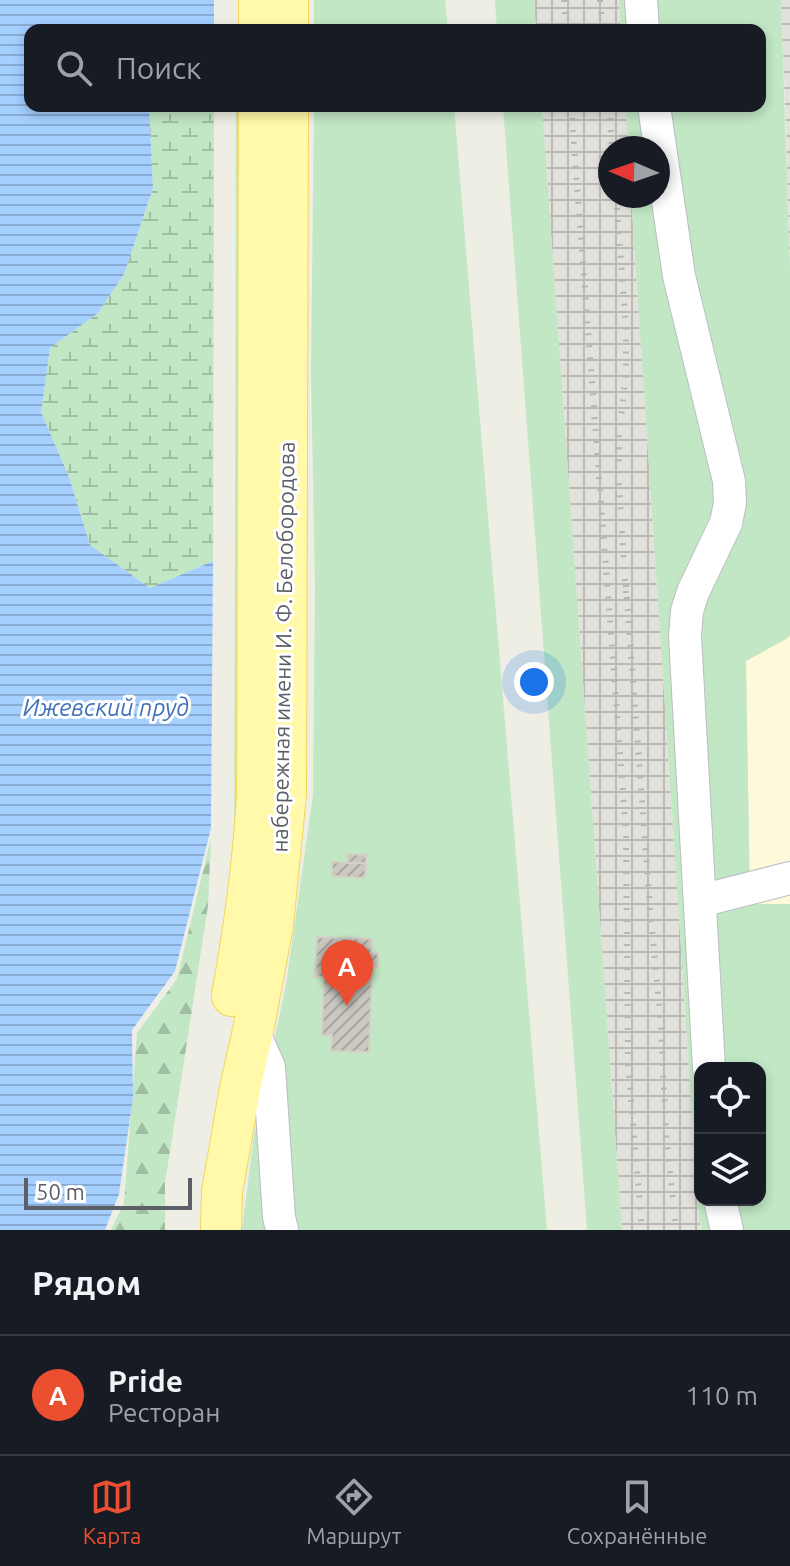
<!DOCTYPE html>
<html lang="ru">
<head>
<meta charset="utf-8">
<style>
  body { margin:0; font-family:Ubuntu,sans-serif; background:#242831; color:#f1f3f6 }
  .controls { position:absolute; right:24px; bottom:24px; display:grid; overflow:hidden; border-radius:16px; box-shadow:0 4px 12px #0003 }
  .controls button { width:72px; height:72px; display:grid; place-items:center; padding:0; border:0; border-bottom:2px solid #363941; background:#171b24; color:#f1f3f6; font:40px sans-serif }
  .compass { position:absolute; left:598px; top:136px; width:72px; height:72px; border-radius:50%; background:#171b24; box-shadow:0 4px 12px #0003; rotate:272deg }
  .scale { position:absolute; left:24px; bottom:20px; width:168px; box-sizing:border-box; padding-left:8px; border:4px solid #5c5f65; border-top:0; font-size:22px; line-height:28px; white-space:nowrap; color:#5c5f65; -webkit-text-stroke:6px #fff; paint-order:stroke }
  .you { position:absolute; left:534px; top:682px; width:28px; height:28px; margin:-20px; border:6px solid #fff; border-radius:50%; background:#1a73e8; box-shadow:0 0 0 12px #1a73e833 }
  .badge { display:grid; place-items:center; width:52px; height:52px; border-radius:50%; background:#eb4f2f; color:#fff; font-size:26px; font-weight:700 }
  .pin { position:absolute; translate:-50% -66px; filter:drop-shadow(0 2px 4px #0008) }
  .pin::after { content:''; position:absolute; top:42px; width:28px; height:24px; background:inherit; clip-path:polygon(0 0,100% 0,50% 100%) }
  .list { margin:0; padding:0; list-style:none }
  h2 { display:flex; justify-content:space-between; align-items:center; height:104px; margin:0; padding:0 32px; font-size:34px }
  h2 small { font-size:26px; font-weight:400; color:#9ea1a6 }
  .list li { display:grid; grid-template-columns:52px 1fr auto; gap:24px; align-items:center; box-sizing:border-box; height:120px; padding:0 32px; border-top:2px solid #363941 }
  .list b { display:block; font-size:30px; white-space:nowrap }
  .list p { margin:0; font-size:26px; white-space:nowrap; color:#9ea1a6 }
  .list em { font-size:26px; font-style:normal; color:#9ea1a6 }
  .icon { flex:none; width:44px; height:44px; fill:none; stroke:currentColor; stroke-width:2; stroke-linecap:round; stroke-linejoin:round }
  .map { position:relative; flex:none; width:790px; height:1230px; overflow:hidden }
  .search { position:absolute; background:#171b24; box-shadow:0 4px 12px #0003; left:24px; right:24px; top:24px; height:88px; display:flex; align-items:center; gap:20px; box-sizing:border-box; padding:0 28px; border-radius:16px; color:#9ea1a6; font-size:30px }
  .sheet { height:224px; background:#171b24 }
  nav { display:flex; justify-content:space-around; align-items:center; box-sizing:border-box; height:112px; border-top:2px solid #363941; background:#171b24; font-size:22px; color:#9ea1a6 }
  nav a { display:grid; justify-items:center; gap:4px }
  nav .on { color:#eb4f2f }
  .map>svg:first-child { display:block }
  .commercial { fill:#fef9da }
  .industrial { fill:url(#industrial-grid) }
  .grass { fill:#c1e7c4; fill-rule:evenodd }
  .forest { fill:url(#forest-firs) }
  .wetland { fill:url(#wetland-marsh) }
  .water { fill:url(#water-rules) }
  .building { fill:url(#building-hatch); stroke:#d4d0c3; stroke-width:2 }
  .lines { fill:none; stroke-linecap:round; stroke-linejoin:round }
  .minor-casing { stroke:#bcbdc3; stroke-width:34 }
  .major-casing { stroke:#f3d65a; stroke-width:42 }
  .minor { stroke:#fff; stroke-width:32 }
  .major { stroke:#fff9a9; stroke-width:40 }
  .rail { stroke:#b5b6b6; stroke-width:6; stroke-dasharray:2 10; stroke-linecap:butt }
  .labels { text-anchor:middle; stroke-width:6; stroke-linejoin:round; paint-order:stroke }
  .street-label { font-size:22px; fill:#5c5f65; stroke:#fff }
  .water-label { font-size:24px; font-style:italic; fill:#4272bb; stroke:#fff }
</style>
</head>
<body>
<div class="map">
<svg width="790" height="1230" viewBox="0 0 790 1230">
  <defs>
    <pattern id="industrial-grid" width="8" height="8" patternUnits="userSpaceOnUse" patternTransform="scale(2)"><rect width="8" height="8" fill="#e3e1dc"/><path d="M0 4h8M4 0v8" fill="none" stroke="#bbbab6"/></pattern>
    <pattern id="forest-firs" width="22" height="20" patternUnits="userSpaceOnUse" patternTransform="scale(2)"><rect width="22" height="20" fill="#c1e7c4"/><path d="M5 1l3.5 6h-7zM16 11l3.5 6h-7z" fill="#a0bea3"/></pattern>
    <pattern id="wetland-marsh" width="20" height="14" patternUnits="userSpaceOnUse" patternTransform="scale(2)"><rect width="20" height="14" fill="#c1e7c4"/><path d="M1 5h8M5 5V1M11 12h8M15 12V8" fill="none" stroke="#a0bea3"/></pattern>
    <pattern id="water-rules" width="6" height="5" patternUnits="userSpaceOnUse" patternTransform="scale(2)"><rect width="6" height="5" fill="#a4cfff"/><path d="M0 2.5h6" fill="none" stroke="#89abd2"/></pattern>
    <pattern id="building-hatch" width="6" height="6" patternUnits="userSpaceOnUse" patternTransform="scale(2)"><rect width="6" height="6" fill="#cac8c1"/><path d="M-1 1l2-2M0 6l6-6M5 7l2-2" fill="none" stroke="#a7a6a0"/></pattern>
  </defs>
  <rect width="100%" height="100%" fill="#efeee4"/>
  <!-- commercial -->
  <path class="commercial" d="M790,635V904L750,905L746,661Z"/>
  <!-- industrial -->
  <path class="industrial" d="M534,0H619L621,30H536Z
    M781,0H790V270L786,128Z
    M542,106H626L628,148H610V196H631L699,1219L702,1230H622Z"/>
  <!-- grass -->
  <path class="grass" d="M314,0H445L448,30H314Z
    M495,0H534L536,30H497Z
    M619,0H781L790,270V635L788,638L746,661L750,904H790V1230H702L699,1219L631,196H658V148H628L626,106H760V30H621ZM700,1068H760V1200H700Z
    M236,106H245L244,780L234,903Z
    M314,106H454L547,1230H242L254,1135L286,985L313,795L315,587L311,373Z
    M503,106H542L622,1230H587Z"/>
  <!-- forest -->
  <path class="forest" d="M211,838L208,906L165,1184V1230H111L124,1203L137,1033L177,979Z"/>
  <!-- wetland -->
  <path class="wetland" d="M149,106H214L213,561L150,588L90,545L69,477L41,412L50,348L98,313L124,274L153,188Z"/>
  <!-- water -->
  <path class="water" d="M0,0H214V30H30V106H149L153,188L124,274L98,313L50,348L41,412L69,477L90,545L150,588L213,561L211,828L175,971L132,1030L133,1098L119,1194L105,1230H0Z"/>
  <!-- building -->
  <path class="building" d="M348,854L366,855V863H347Z
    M332,862L366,863L365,878L332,876Z
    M317,937L372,939L371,953H378V967H372L369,1052L331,1051L332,1035H322L324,977H315Z"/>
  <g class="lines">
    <!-- minor casing -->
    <g class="minor-casing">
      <path id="minor" d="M641,0L643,30
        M654,106L679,276L729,481L730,503L726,523L693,592L687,611L685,636L709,1068
        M700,901L790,878
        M253,1031L269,1067L279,1217L282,1230
        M720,1200L727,1230"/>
    </g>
    <!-- major casing -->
    <g class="major-casing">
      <path id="major" d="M288,0V30
        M259,30V0
        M232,996C244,930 253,864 257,796L259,106
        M221,1230L222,1192L240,1088L253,1031L273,924L286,794L288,106"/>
    </g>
    <!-- minor -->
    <use href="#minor" class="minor"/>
    <!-- major -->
    <use href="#major" class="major"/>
    <!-- rail -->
    <path class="rail" d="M564,0L566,30
      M600,0L603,30
      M571,106L626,832L628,1062L642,1230
      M609,106L612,148
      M616,196L626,326V371L619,436V484L626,595
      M626,585L650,908L661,1024L666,1133L676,1230"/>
  </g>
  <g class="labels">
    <!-- street labels -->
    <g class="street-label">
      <text transform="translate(283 647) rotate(-89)" y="8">набережная имени И. Ф. Белобородова</text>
    </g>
    <!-- water labels -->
    <g class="water-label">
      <text x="106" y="716">Ижевский пруд</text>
    </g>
  </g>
</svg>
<div class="controls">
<button><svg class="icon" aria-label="locate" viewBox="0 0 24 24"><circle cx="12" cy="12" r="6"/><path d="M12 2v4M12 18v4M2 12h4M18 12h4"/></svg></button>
<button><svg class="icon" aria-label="layers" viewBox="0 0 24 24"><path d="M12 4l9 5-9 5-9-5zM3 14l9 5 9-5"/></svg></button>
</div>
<svg class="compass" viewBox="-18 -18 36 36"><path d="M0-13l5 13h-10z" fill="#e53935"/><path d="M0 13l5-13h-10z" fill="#9ea1a6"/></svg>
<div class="scale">50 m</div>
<div class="you"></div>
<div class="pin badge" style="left:347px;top:1006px">A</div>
<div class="search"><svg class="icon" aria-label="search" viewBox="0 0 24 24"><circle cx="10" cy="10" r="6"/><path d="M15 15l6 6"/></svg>Поиск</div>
</div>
<section class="sheet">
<h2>Рядом<small></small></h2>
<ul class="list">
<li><span class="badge">A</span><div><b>Pride</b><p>Ресторан</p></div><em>110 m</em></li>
</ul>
</section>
<nav>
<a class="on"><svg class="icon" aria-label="map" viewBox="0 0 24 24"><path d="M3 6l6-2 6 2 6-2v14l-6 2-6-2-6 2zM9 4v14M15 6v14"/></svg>Карта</a>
<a><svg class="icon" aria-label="directions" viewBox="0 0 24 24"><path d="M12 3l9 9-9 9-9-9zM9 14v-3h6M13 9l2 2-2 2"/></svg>Маршрут</a>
<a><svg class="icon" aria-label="saved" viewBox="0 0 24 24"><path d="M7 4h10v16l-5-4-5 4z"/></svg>Сохранённые</a>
</nav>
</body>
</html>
